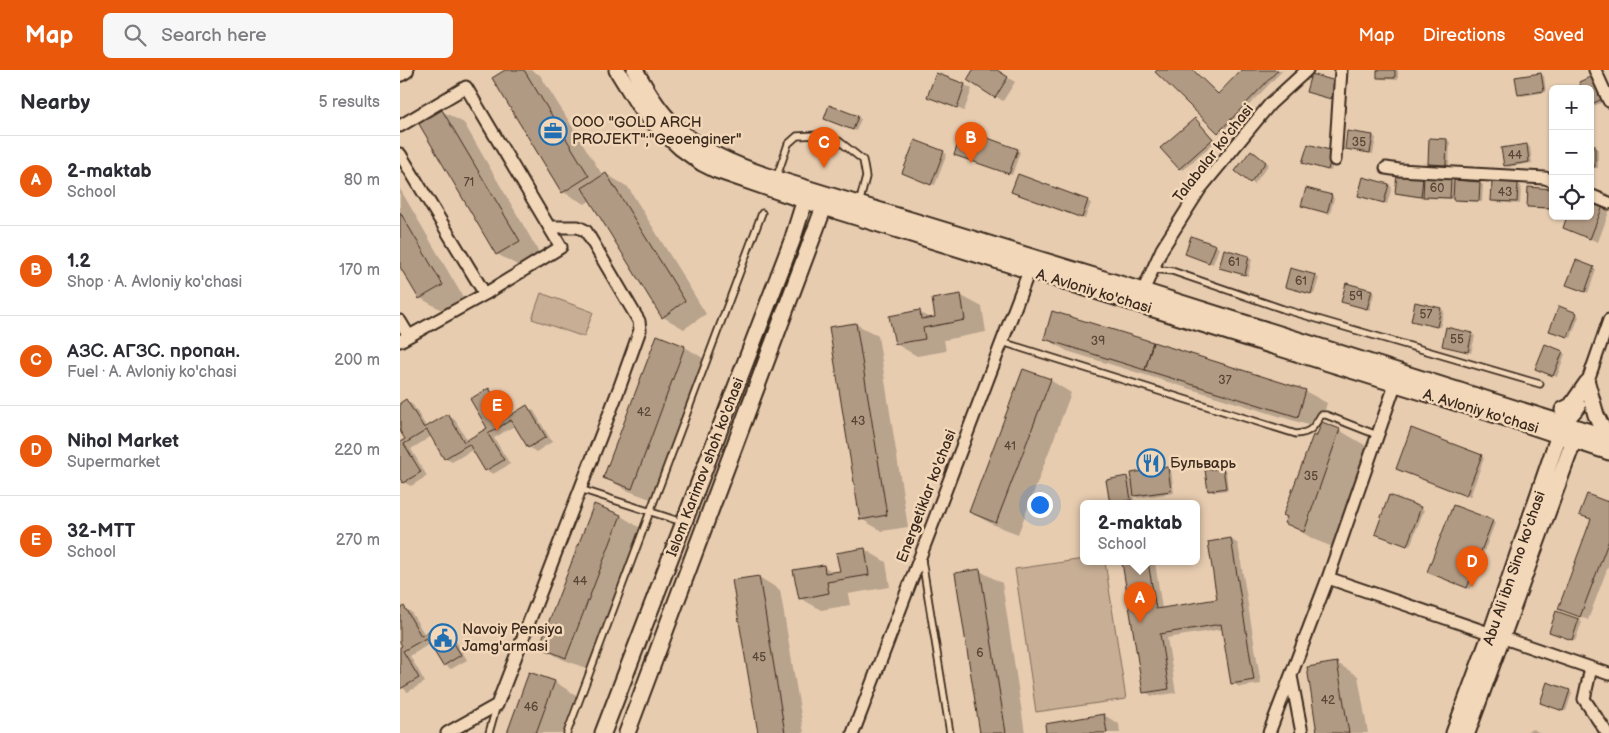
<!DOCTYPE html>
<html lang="en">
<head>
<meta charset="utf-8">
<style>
  body { margin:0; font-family:"Balsamiq Sans",sans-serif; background:#f7f7f7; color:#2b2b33 }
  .controls { position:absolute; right:15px; top:15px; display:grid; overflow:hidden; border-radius:8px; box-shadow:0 1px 4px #0004 }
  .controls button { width:45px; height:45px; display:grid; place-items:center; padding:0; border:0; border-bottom:1px solid #e1e1e2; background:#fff; color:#2b2b33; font:25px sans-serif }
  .you { position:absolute; left:639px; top:434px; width:18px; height:18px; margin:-12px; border:4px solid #fff; border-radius:50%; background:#1a73e8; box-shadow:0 0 0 8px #1a73e833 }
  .badge { display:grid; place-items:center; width:32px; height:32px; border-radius:50%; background:#ea580c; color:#fff; font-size:16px; font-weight:700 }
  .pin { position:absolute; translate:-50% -41px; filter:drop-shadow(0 1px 2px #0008) }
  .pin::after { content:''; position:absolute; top:26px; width:18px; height:15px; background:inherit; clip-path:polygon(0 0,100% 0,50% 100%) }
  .popup { position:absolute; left:680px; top:430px; width:120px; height:65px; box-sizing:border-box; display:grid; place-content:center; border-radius:8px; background:#fff; filter:drop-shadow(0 1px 4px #0005); font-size:16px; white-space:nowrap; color:#7c7c81 }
  .popup b { font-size:19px; color:#2b2b33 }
  .popup::after { content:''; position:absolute; left:50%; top:100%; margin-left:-10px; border:10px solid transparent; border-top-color:#fff }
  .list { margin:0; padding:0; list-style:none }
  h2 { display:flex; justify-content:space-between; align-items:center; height:65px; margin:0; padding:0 20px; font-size:21px }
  h2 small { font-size:16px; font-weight:400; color:#7c7c81 }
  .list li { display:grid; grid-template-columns:32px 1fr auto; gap:15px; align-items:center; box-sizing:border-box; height:90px; padding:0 20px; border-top:1px solid #e1e1e2 }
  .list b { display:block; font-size:19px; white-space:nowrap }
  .list p { margin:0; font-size:16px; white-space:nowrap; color:#7c7c81 }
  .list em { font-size:16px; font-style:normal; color:#7c7c81 }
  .icon { flex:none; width:28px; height:28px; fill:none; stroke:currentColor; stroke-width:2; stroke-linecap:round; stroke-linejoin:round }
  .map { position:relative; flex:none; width:1209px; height:663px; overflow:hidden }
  header { display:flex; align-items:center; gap:30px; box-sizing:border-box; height:70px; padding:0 25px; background:#ea580c; color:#fff }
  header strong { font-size:24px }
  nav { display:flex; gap:28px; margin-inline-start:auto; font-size:18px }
  .search { width:350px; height:45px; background:#f7f7f7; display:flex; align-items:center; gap:12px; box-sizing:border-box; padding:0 18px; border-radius:8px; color:#7c7c81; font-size:19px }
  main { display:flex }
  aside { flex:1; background:#fff }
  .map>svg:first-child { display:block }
  .green { fill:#c7ae95; stroke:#816c5a }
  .shadow { fill:#0003 }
  .building { fill:#b19a83; stroke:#3b2a1e }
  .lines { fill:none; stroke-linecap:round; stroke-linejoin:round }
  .lane-casing { stroke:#3b2a1e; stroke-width:9 }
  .street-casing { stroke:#3b2a1e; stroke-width:15 }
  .secondary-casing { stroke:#3b2a1e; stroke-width:19 }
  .primary-casing { stroke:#3b2a1e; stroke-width:20 }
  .lane { stroke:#f2d7b9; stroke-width:5.5 }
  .street { stroke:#f2d7b9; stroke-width:11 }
  .secondary { stroke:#f2d7b9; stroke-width:15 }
  .primary { stroke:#f2d7b9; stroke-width:16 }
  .labels { text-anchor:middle; stroke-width:5; stroke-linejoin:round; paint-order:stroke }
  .number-label { font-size:12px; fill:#584637 }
  .poi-label { font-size:15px; fill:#3b2a1e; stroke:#f2d7b9; text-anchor:start }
  .street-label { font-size:15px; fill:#3b2a1e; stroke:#f2d7b9 }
</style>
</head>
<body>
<header>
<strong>Map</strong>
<div class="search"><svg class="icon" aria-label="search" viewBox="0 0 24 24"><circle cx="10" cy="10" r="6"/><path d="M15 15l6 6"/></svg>Search here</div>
<nav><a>Map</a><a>Directions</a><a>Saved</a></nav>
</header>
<main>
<aside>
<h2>Nearby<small>5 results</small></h2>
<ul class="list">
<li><span class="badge">A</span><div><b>2-maktab</b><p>School</p></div><em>80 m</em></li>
<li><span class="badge">B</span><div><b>1.2</b><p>Shop · A. Avloniy ko'chasi</p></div><em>170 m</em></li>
<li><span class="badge">C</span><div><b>АЗС. АГЗС. пропан.</b><p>Fuel · A. Avloniy ko'chasi</p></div><em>200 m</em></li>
<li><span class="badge">D</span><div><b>Nihol Market</b><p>Supermarket</p></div><em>220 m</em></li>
<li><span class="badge">E</span><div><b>32-MTT</b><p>School</p></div><em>270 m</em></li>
</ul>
</aside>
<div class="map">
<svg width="1209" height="663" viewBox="0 0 1209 663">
  <rect width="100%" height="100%" fill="#e7ccb0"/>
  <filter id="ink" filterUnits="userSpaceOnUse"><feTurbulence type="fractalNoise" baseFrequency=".02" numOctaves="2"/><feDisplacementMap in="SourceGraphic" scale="10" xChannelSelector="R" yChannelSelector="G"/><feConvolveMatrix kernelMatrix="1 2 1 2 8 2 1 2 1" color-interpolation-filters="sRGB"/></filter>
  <g filter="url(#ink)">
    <!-- green -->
    <path class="green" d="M141,223L193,242L184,267L132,249Z
      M684,489V492H705L726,629L636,642L615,499Z"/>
    <!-- shadow -->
    <path class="shadow" d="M107,0H131L140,5L203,106L206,104L228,117L306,244L284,259L263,247L191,130L185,134L163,122Z
      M574,0H595L615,12L603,31L568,9Z
      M759,0H793L819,25L843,0H883L822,63Z
      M978,0H998V10L981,9L978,7Z
      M1140,4L1144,6L1146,22L1122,26L1119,24Z
      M536,5L565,15L572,19L564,41L528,26Z
      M1195,9L1205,31L1194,36L1191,34Z
      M936,12L935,30L907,22Z
      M430,36L461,49L456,61L428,50Z
      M42,41L64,53L140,184L119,196L97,184Z
      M795,49L816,71L783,100L779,98Z
      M973,66L976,68L973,84L949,80L946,79Z
      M1047,70L1050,72L1049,96L1032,95L1029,93Z
      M516,71L547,84L535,115L507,105Z
      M1126,75L1130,77L1132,93L1108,97L1105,95Z
      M1190,76L1198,78V98H1190Z
      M617,80L620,82L612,105L559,86Z
      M854,84L869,94L854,114L837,101Z
      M936,84L931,101L904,93Z
      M619,105L691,133L685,149L616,124Z
      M998,105L1025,110H1050L1055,113V112L1080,113L1083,115L1082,132L1058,131L1053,128V129L1028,128L1024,126V128L999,124L996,122Z
      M1093,113L1118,114L1121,116L1120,134L1095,132L1092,130Z
      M988,115L992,117L987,134L963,127Z
      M0,119L63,227L42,240L20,228L0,194Z
      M1153,120V139L1132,138L1129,136Z
      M931,126L934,128L930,144L903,136Z
      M1202,137L1209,141V142L1198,172L1164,158L1190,146Z
      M815,176L819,178L813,194L786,184Z
      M825,181L852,189L848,206L820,198Z
      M1193,198L1196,200L1188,223L1171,216Z
      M915,206L919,208L914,224L890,218Z
      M971,221L974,223L970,240L946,233Z
      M560,225L582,237L586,262L544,270L546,281L517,286L496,274L519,242L531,249L537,248Z
      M1041,239L1044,241L1040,257L1013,251Z
      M1176,244L1179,246L1171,268L1154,262Z
      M456,254L478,266L508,457L482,461L461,449Z
      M1072,264L1075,266L1071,283L1047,277Z
      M257,267L285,277L306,290L253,430L226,420L205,407Z
      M645,268L905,321L927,333L921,353L939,360L968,377L933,477L915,470L886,453L921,359L667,281Z
      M1162,282L1165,284L1157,307L1140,301Z
      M650,310L671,323L618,464L592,454L570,442Z
      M89,320L96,324L110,347L127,337L134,341L152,372L136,382L129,377L116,355L94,368L110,394L93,404L86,400L74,379L52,392L45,388L32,366L11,379L27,406L11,416L3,412L0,406V373L6,369L0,358V334L6,331L13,335L27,358L48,345L55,350L68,371L89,358Z
      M1081,386L1084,388L1070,427L1000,400Z
      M768,399L771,400L774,423L738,428L733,424L734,432L718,434L711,433L727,408L733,411Z
      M823,400L826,401L828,420L812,422L809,420Z
      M1209,433V494L1188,550L1159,538L1192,450L1181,444Z
      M195,436L221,446L242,459L188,599L162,589L140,577Z
      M1020,438L1024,440L1010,476L979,465Z
      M1092,451L1095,453L1070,519L1032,504Z
      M831,469L838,474L861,614L840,617L832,613L823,559L767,568L776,623L752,626L745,622L723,492H755L762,539L818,530Z
      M464,479L486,492L490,517L448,524L450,535L421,540L400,528L423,496L435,503L441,502Z
      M580,501L602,513L625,663H581Z
      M359,507L380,520L404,663H360Z
      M4,538L11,542L25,565L42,555L49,559L67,590L51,599L44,595L31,573L10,586L25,612L8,622L0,616V579L4,576L0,570V540Z
      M1157,543L1182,552L1175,571L1154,563Z
      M937,593L958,606L968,663H919Z
      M130,603L155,612L176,625L162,663H108Z
      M1169,621L1172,623L1166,641L1145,634Z
      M704,645L719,654L720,663H648Z
      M1133,659L1140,663H1123Z"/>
    <!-- building -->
    <path class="building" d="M105,0H124L189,106L162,123L92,8Z
      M573,0H597L608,7L595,28L567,10Z
      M757,0H793L818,24L841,0H878L818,63L755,2Z
      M977,0H995V8H977Z
      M536,3L565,14L557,38L527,27Z
      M1141,3L1144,21L1118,25L1115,7Z
      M911,4L936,11L931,29L906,22Z
      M1192,6L1202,29L1190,35V19H1182L1179,12Z
      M429,35L458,46L453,60L424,49Z
      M42,40L120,171L96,185L19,54Z
      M795,48L813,69L779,99L760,78Z
      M563,59L618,79L609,104L554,85Z
      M947,61L973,65L970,83L945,79Z
      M1029,68L1047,69L1046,95L1028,94Z
      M515,70L544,81L531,115L502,103Z
      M908,74L933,81L928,100L902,93Z
      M1127,74L1129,92L1104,96L1101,78Z
      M1190,75H1195V97H1190Z
      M851,80L866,92L850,113L835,101Z
      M206,103L285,231L262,248L182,118Z
      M618,104L688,130L682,148L611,122Z
      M997,104L1023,108L1021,127L995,123Z
      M963,107L989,114L984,133L958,126Z
      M1024,107L1051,109L1050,128L1023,127Z
      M1054,110L1080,112L1079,131L1053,130Z
      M1092,112L1118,113L1117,132L1091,131Z
      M1128,117L1153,119V138L1127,137Z
      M906,118L932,125L927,143L901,136Z
      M1190,131L1203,136L1190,169L1163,158L1167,146H1190Z
      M0,142L43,215L19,229L0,197Z
      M791,166L816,175L809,193L785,184Z
      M824,179L849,186L845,205L819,198Z
      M1176,190L1194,197L1185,222L1166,215Z
      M890,198L916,205L911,224L885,217Z
      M946,213L972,220L967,239L941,232Z
      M561,224L565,250L523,258L525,269L495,274L489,246L520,240L521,249L535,247L532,229Z
      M1015,232L1041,238L1037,257L1011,251Z
      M1159,236L1177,243L1168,267L1149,261Z
      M652,241L753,272L745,300L644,269Z
      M456,253L487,445L460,450L429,257Z
      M1046,257L1072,263L1068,282L1042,276Z
      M257,265L285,276L232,419L203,408Z
      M753,272L906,320L898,347L745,300Z
      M1145,274L1163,281L1153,306L1135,299Z
      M623,299L651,309L596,453L569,442Z
      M89,318L106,348L127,335L146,367L128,378L111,350L88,364L104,390L85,401L69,374L44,389L27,360L4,374L21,402L3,413L0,409V372L5,369L0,361V333L6,329L24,358L48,344L64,372L87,358L70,329Z
      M922,352L940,359L904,462L884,453L887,447L883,445L913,365L916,367Z
      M1011,358L1082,385L1066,426L996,399Z
      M768,397L771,421L734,426L731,403Z
      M823,398L826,418L808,421L805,400Z
      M727,406L731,430L710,434L706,410Z
      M1187,424L1208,432L1209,430V470L1180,547L1158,539L1191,449L1179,445Z
      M989,425L1021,437L1007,476L975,464Z
      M194,434L221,445L166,588L139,577Z
      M1053,435L1093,450L1067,518L1027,502Z
      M831,468L854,610L831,614L821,554L760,564L769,619L743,623L722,492H748L756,539L817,529L808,472Z
      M465,478L469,505L427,512L429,523L399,529L393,500L424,495L425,503L440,501L436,483Z
      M580,499L606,663H580L555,503Z
      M359,506L385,663H358L332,510Z
      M4,536L21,566L42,553L61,585L43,596L26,568L3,581L19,608L0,619V577L2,576L0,572V539Z
      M1156,541L1179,549L1172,570L1149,562Z
      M937,592L949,663H917L907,597Z
      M129,602L155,611L136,663H107Z
      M1147,612L1170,620L1163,641L1140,633Z
      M704,644L707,663H646L645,654Z"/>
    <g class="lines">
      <!-- lane casing -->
      <g class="lane-casing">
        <path id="lane" d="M376,109L388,74L397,66L419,65L439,71L463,90L466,107L459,134
          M752,199L772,201L883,239L1140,314
          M602,272L896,364C911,363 914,357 921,345H926L977,365
          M180,419L282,452
          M522,490L550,663
          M89,663L96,638
          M167,663L362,143"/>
      </g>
      <!-- street casing -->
      <g class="street-casing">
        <path id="street" d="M1195,0L1209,31
          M0,56L66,17L161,177L85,224L0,271
          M0,84L85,224
          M935,90L941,0
          M986,98L999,100L1145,108L1153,111
          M1190,125L1209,133
          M743,221L762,179L800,119L870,34L907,0
          M0,251L9,266
          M1185,319L1209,250
          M928,508L1209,604
          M1191,598L1184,629L1207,663
          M891,606L902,663
          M47,663L97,635L220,316L240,260L239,251L186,161L178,157H149
          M453,663L629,201
          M869,663L928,508L995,315"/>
      </g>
      <!-- secondary casing -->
      <g class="secondary-casing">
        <path id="secondary" d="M217,0L238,34L251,50L281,78L302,93L316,100L424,137L1122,353L1209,382
          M235,0C244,16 254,34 267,48C296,81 336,96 376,109L743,221L1209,368
          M1163,340L1171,336L1187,313L1196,345L1207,367
          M203,663L392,171L407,123
          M227,663L427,129
          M1054,663L1091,563L1163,353L1178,336
          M1067,663L1176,364"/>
      </g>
      <!-- primary casing -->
      <g class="primary-casing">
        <path id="primary" d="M0,3L5,0"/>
      </g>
      <!-- lane -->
      <use href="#lane" class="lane"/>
      <!-- street -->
      <use href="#street" class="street"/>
      <!-- secondary -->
      <use href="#secondary" class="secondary"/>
      <!-- primary -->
      <use href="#primary" class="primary"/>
    </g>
  </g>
  <!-- icons -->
  <defs>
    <g id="office-ring" transform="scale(1.4375)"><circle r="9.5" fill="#f2d7b9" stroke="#1f6fb2" stroke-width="1.5"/><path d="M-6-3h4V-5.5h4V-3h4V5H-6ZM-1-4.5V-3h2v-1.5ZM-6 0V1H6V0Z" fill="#1f6fb2"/></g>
    <g id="restaurant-ring" transform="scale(1.4375)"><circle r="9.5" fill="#f2d7b9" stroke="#1f6fb2" stroke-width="1.5"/><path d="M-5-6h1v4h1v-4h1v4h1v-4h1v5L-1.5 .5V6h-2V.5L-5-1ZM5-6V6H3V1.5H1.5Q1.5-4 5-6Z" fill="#1f6fb2"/></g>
    <g id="civic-ring" transform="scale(1.4375)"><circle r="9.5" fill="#f2d7b9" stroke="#1f6fb2" stroke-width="1.5"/><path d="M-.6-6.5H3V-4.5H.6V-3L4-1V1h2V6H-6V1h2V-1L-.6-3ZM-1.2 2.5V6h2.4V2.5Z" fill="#1f6fb2"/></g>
  </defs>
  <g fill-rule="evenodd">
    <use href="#office-ring" x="153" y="61"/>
    <use href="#restaurant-ring" x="751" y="393"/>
    <use href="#civic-ring" x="43" y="568"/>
  </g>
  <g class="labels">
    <!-- number labels -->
    <g class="number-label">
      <text x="959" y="76">35</text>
      <text x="1115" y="89">44</text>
      <text x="69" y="116">71</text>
      <text x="1037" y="122">60</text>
      <text x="1105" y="126">43</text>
      <text x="834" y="196">61</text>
      <text x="901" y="215">61</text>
      <text x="956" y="230">59</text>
      <text x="1026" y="248">57</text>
      <text x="1057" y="273">55</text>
      <text x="698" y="275">39</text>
      <text x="825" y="314">37</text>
      <text x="244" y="346">42</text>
      <text x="458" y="355">43</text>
      <text x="610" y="380">41</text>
      <text x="911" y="410">35</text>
      <text x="180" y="515">44</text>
      <text x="580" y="587">6</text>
      <text x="359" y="591">45</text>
      <text x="928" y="634">42</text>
      <text x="131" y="641">46</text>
    </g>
    <!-- poi labels -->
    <g class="poi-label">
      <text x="172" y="57">ООО "GOLD ARCH<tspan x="172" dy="17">PROJEKT";"Geoenginer"</tspan></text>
      <text x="770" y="398">Бульварь</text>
      <text x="62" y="564">Navoiy Pensiya<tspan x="62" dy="17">Jamg'armasi</tspan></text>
    </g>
    <!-- street labels -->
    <g class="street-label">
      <text transform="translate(813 83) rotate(-52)" y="5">Talabalar ko'chasi</text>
      <text transform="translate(694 221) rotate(17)" y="5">A. Avloniy ko'chasi</text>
      <text transform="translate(1081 341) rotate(17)" y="5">A. Avloniy ko'chasi</text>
      <text transform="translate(305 397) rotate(-69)" y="5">Islom Karimov shoh ko'chasi</text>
      <text transform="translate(526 426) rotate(-69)" y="5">Energetiklar ko'chasi</text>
      <text transform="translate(1114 498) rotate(-71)" y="5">Abu Ali ibn Sino ko'chasi</text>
    </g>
  </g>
</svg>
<div class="controls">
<button>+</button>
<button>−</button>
<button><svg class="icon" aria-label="locate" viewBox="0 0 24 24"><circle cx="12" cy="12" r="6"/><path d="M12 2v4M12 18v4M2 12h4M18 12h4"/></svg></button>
</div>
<div class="you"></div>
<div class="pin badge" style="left:740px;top:553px">A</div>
<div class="popup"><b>2-maktab</b>School</div>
<div class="pin badge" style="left:571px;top:93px">B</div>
<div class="pin badge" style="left:424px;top:98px">C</div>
<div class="pin badge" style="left:1072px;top:517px">D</div>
<div class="pin badge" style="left:97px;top:361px">E</div>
</div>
</main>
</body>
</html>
